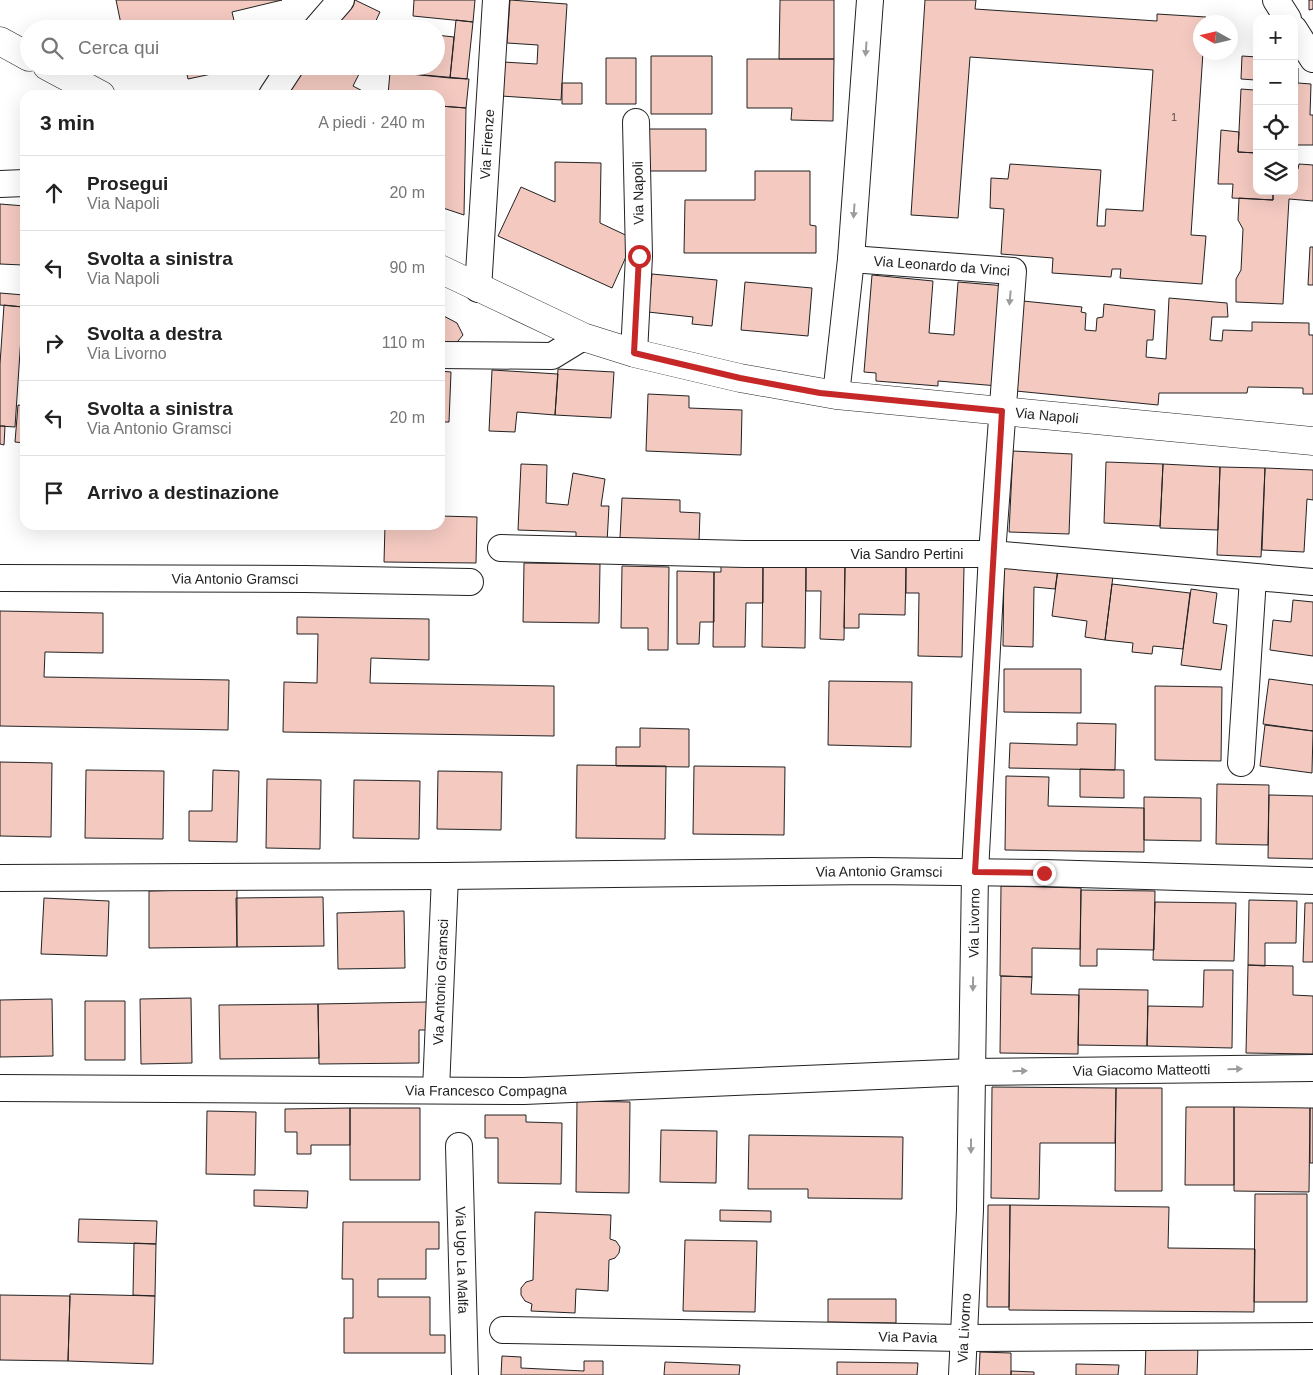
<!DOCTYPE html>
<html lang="it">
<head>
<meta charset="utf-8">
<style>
  body { margin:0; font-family:Helvetica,sans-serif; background:#f6f6f6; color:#222 }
  .controls { position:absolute; right:15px; top:15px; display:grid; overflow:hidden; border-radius:10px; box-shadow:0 5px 20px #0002 }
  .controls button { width:45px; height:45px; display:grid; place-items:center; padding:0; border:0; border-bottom:1px solid #e0e0e0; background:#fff; color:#222; font:25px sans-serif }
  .compass { position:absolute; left:1193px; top:15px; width:45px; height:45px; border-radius:50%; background:#fff; box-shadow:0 5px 20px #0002; rotate:278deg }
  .stop { position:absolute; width:15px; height:15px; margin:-11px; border:4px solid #c62828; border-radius:50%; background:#fff }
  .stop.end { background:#c62828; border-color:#fff; box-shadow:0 1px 5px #0008 }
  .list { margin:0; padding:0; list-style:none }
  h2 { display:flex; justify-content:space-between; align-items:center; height:65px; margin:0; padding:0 20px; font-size:21px }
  h2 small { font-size:16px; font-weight:400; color:#767676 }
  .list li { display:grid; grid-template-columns:32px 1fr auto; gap:15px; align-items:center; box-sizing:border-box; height:75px; padding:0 20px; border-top:1px solid #e0e0e0 }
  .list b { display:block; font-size:19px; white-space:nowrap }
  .list p { margin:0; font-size:16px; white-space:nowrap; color:#767676 }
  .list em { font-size:16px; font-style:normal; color:#767676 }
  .icon { flex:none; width:28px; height:28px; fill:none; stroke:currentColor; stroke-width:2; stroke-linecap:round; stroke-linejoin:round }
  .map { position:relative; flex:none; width:1313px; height:1375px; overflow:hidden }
  .search { position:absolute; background:#fff; box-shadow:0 5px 20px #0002; left:20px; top:20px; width:425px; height:55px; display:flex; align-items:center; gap:12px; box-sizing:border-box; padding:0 18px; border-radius:28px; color:#767676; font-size:19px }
  .panel { position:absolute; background:#fff; box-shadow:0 5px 20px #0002; left:20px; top:90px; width:425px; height:440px; border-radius:15px }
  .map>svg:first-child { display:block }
  .building { fill:#f3c9c0; stroke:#222 }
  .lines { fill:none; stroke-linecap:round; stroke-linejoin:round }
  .minor-casing { stroke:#222; stroke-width:28 }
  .secondary-casing { stroke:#222; stroke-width:29 }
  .minor { stroke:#fff; stroke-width:26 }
  .secondary { stroke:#fff; stroke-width:28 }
  .oneway { fill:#9c9c9c }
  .route { stroke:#c62828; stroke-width:6 }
  .labels { text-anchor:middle; stroke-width:4; stroke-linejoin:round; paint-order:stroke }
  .number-label { font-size:11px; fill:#564c4a }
  .street-label { font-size:14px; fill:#222; stroke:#fff }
</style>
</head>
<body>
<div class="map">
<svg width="1313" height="1375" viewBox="0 0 1313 1375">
  <rect width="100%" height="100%" fill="#fff"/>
  <!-- building -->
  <path class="building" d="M116,0H282L232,12L236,29H122Z
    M347,0H355L380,12L372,29H326Z
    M414,0H475L473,22L413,16Z
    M510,0L567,4L561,100L501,96L503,62L537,64L538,45L507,43Z
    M780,0H834V59H779Z
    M925,0H976L975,9L1157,21V14L1206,17V22H1200V52H1203L1191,235L1206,236L1202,284L1120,278L1121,269H1112L1111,277L1052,273L1053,258L1001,254L1004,209L990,208L991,178L1008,179L1010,164L1101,170L1097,226H1105L1106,209L1143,211L1153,70L970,57L958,218L911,215Z
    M1309,0H1313V9L1309,10Z
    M456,20L473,22L467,79L450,78Z
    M436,35L454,37L450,78L390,72L391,66H436Z
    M651,56H712V114H651Z
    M1242,56L1257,57V153L1238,152L1241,89L1254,90L1255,80L1241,79Z
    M606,58H636V104H606Z
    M747,59H834L833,121L791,120L792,108H747Z
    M185,66H244V67L188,79Z
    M299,66H363L353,86L370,95H284Z
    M1294,68H1298V83L1311,84L1310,115H1313V145H1294Z
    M390,72L469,79L466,108L440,106V95H388Z
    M562,83H582V104H562Z
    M440,106L466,108L464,215L440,207Z
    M645,129H706V171H645Z
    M1221,130L1239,132L1238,152L1257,153V191H1273V200L1232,198L1233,184H1218Z
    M555,162L601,163L600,223L634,239L612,288L498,236L521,187L555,202Z
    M1299,164L1313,165V201L1289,199L1283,304L1236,302V279L1241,270L1243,229L1238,220L1239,198L1273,200V191H1294V169H1298Z
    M755,171H810V225L816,226V253H684L685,200H755Z
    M0,204L25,206L23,265L0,264Z
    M1310,247H1313V285H1308Z
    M652,274L717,280L712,326L692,324L693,317L648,312Z
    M872,275L933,281L929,333L954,335L958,282L1006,286L998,386L938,381V386L876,381V373L864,372Z
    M745,282L812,288L808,336L741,330Z
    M0,293L24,295L23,307L0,305Z
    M1169,298L1227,303L1228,317H1212L1210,340L1222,341L1223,330L1252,331V322L1309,323V335H1313V394H1303V388L1248,387L1247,393H1159L1158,405L1016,391L1023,301L1082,307L1081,312L1086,313L1085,330L1096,331L1097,318L1103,317L1104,304L1155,310L1153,340H1147L1146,357L1166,359Z
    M4,305L23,307L15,427L0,426V364Z
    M440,314L457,323L463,335L453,347L440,346Z
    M558,369L614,372L611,418L555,415Z
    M492,370L558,374L555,415L517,412L515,432L489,431Z
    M440,371L451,372L449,422H440Z
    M648,394L689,396V408L742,410L741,455L646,451Z
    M18,405L25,406V443L15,442Z
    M0,426H5L4,445L0,444Z
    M1013,451L1072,454L1069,534L1009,532Z
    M1106,462L1163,464L1160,526L1104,523Z
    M521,464L547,465L546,503L568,505L573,473L605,479L601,506H609L607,543L576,541V532L518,530Z
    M1163,464L1220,467L1218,530L1160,528Z
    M1220,467L1265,468L1261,557L1217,555Z
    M1265,468L1313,470V500L1307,499L1304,552L1262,550Z
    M622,498L680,500V512L700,513L699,542L620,538Z
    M440,516L477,517L476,563L384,562L385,525H440Z
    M1004,561L1058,569L1055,589L1034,587L1033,647L1003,646Z
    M524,563L600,564L599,623L523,622Z
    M721,564H763V603H746L745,647H713L714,572H721Z
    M763,564L806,565L805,648L762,647Z
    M806,565H845L844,640L820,639L821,591H806Z
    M845,565L906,566L905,615L859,614V628H844Z
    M622,566L669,567L668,650H648V628H621Z
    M906,566L964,567L962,657L918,656L919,593H906Z
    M1058,569L1113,576L1105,640L1085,637L1087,621L1052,616Z
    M677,571L714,572V622H700L699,644H677Z
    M1112,584L1190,593L1183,649L1153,646L1152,654L1132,652L1133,643L1105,640Z
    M1191,589L1217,593L1213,623L1227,625L1221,670L1181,665Z
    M1293,600L1313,602V656L1270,650L1273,620L1291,622Z
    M0,611L103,613V653L45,652L44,677L229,680L228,730L0,726Z
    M297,617L429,619V660L371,658L370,683L554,686V736L283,732L284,682L317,683L318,634H297Z
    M1004,669H1081V713L1004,712Z
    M1269,679L1313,685V731L1263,724Z
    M829,681L912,682L911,747L828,745Z
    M1155,686L1222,687L1221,761L1155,760Z
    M1077,723L1116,724L1115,770L1009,768L1010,743L1077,745Z
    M1265,725L1313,731L1312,773L1260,766Z
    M640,728L689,729V767L616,766V747H640Z
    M0,762L52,763L51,837L0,836Z
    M577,765L666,766L665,839L576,838Z
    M694,766L785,767L784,835L693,834Z
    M1080,769L1124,770V798L1080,797Z
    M86,770L164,771L163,839L85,838Z
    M213,770L239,771L237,842L189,841V811H212Z
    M438,771L502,772L501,830L437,829Z
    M1006,776L1049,777L1048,806L1144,808V852L1005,850Z
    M267,779L321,780L320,849L266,848Z
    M354,780L420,781L419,839L353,838Z
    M1217,784L1269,785L1268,845L1216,844Z
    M1269,795L1313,796V859L1268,858Z
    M1144,797L1201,798V841L1144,840Z
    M1001,886L1081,888L1080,949L1032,948V977L1000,976Z
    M237,889V947L149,948V891Z
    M1081,890L1155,891L1154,950L1097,949V966H1080Z
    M323,897L324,946L237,947L236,898Z
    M44,898L109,901L107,956L41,954Z
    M1249,900L1297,901L1296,943H1265V966L1248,965Z
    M1155,902L1236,903L1234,961L1153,960Z
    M1305,903H1313V962H1303Z
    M404,911L405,968L338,969L337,913Z
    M1248,965L1293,966V995L1313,996V1054L1246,1053Z
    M1204,970H1233L1232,1048L1147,1046L1148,1006L1203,1007Z
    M1001,976L1032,977L1031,994L1079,995L1078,1054L1000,1053Z
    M1079,989L1148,990L1147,1046L1078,1045Z
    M191,998L192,1063L141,1064L140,999Z
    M52,999L53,1056L0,1057V1000Z
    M85,1001H125V1060H85Z
    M427,1002L428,1030H419V1063L319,1064L318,1004Z
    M318,1004L319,1058L220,1059L219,1005Z
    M992,1087L1116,1088L1115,1143H1040L1039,1199L991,1198Z
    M1116,1088H1162V1191H1115Z
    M577,1101L630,1102L629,1193L576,1192Z
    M1186,1107H1234V1185H1185Z
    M1234,1107L1310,1108L1309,1192L1234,1191Z
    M350,1108H420V1180H350Z
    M350,1108V1145H311V1154H297V1132H285V1109Z
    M1310,1108H1313V1163H1310Z
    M207,1111L256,1112L255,1175L206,1174Z
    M485,1115H526V1122L562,1123L561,1184L498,1183V1138H485Z
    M661,1130L717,1131L716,1183L660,1182Z
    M749,1135L903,1137L902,1199L808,1198V1189H748Z
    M254,1190L308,1191L307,1208L254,1206Z
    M1255,1194H1307V1302H1254Z
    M988,1205H1010L1009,1307H987Z
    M1010,1205L1169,1207L1168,1248L1255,1249L1254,1312L1009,1310Z
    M720,1210L771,1211V1222L720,1221Z
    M535,1212L611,1215L610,1239L616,1241L620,1247L619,1253L615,1258L609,1260L608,1291L576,1289L575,1313L531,1311L532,1304L525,1301L521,1295V1288L526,1282L533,1280Z
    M79,1219L157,1221L156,1244L78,1242Z
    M343,1222H439V1249H426V1279H378V1297H430V1335H445V1353H344V1318H353V1279H342Z
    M685,1240L757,1241L755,1312L683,1311Z
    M134,1243L156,1244L155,1296L133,1295Z
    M70,1294L155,1296L153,1364L68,1361Z
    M0,1295L70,1296L68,1361L0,1360Z
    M828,1299H896V1323L828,1322Z
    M1146,1345L1198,1347L1197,1375H1145Z
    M980,1352L1011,1353V1375H979Z
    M502,1356L521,1357V1368L584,1371V1361H603V1375H501Z
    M665,1362L740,1365L739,1375H664Z
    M837,1362L918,1363L917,1375H837Z
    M1076,1364L1119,1365L1118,1375H1076Z
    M1011,1371L1034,1372V1375H1011Z"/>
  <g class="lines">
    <!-- minor casing -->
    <g class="minor-casing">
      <g id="minor">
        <path d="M1276,0L1288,19"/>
        <path d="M316,29L341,0"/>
        <path d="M1294,29L1313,59"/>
        <path d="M272,95L291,66"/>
        <path d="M0,184L25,183"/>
        <path id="s1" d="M851,259L1013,271L992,554L975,872L970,1210L962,1375"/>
        <path id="s2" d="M478,289L496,0"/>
        <path d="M634,353L639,256L636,122"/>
        <path d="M440,355L552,356L583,337"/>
        <path d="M836,395L851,259L870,0"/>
        <path id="s3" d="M501,548L745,554H992L1313,582"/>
        <path id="s4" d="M0,578L305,579L470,582"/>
        <path d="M1241,763L1253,578"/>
        <path id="s5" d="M0,878L445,876L872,871L1044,873L1313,881"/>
        <path id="s6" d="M0,1088L524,1091L971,1072L1313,1068"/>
        <path id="s7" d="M436,1090L445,876"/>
        <path id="s8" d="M459,1146L465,1375"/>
        <path id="s9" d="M503,1330L964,1338L1313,1336"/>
      </g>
    </g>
    <!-- secondary casing -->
    <g class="secondary-casing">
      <g id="secondary">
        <path d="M0,41L29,57"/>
        <path d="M47,66L101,95"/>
        <path id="s10" d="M440,269L583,337L634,353L740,378L836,395L1313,441"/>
      </g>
    </g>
    <!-- minor -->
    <use href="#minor" class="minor"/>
    <!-- secondary -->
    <use href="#secondary" class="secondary"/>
  </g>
  <!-- one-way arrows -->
  <defs><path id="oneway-solid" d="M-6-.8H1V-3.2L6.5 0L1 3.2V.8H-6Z" transform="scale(1.25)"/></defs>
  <g class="oneway">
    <use href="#oneway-solid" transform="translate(866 49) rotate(94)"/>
    <use href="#oneway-solid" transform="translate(854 211) rotate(94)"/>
    <use href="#oneway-solid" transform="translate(1010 298) rotate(95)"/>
    <use href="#oneway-solid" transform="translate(973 984) rotate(91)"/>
    <use href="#oneway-solid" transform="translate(1235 1069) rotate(-1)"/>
    <use href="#oneway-solid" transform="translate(1020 1071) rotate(-1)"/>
    <use href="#oneway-solid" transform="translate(971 1146) rotate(90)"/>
  </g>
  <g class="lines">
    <!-- route -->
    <path class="route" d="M639,256L634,353L740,378L820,393L1002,411L975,872L1044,873"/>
  </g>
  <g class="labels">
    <!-- number labels -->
    <g class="number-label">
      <text x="1174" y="121">1</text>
    </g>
    <!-- street labels -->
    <g class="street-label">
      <text dy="5" stroke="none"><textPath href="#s2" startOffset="145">Via Firenze</textPath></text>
      <text transform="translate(638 193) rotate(-91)" y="5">Via Napoli</text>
      <text dy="5" stroke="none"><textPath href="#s1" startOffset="91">Via Leonardo da Vinci</textPath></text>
      <text dy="5" stroke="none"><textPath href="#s10" startOffset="630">Via Napoli</textPath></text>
      <text dy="5" stroke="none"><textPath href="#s3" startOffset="406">Via Sandro Pertini</textPath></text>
      <text dy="5" stroke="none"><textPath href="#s4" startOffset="235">Via Antonio Gramsci</textPath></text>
      <text dy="5" stroke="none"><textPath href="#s5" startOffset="879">Via Antonio Gramsci</textPath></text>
      <text transform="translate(974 923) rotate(-89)" y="5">Via Livorno</text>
      <text dy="5" stroke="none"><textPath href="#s7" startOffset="108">Via Antonio Gramsci</textPath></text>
      <text dy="5" stroke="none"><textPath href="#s6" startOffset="1142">Via Giacomo Matteotti</textPath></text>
      <text dy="5" stroke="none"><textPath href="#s6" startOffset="486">Via Francesco Compagna</textPath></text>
      <text dy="5" stroke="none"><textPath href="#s8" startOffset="114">Via Ugo La Malfa</textPath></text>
      <text transform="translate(964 1328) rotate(-87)" y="5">Via Livorno</text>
      <text dy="5" stroke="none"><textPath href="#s9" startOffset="405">Via Pavia</textPath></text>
    </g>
  </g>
</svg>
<div class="controls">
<button>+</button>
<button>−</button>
<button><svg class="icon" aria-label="locate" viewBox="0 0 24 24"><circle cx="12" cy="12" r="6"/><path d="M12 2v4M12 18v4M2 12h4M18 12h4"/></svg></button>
<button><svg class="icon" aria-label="layers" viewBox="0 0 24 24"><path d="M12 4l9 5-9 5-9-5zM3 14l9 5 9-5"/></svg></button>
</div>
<svg class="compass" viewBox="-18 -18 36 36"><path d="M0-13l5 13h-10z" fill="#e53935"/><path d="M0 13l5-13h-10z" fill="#767676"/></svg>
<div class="stop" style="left:639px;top:256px"></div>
<div class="stop end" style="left:1044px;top:873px"></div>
<div class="search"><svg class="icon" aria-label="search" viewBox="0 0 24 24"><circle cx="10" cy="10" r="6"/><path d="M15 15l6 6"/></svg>Cerca qui</div>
<section class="panel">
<h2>3 min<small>A piedi · 240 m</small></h2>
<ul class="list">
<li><svg class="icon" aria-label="ahead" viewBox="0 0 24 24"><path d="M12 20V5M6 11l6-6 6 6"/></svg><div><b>Prosegui</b><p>Via Napoli</p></div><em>20 m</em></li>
<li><svg class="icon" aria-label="left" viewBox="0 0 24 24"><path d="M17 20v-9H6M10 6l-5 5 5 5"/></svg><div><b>Svolta a sinistra</b><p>Via Napoli</p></div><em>90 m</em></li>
<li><svg class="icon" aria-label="right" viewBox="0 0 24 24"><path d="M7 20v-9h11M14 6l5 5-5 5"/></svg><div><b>Svolta a destra</b><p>Via Livorno</p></div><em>110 m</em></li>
<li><svg class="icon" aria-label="left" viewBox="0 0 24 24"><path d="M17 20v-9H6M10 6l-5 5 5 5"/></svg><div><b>Svolta a sinistra</b><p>Via Antonio Gramsci</p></div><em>20 m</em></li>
<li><svg class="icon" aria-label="arrive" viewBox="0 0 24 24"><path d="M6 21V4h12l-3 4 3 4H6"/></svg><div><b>Arrivo a destinazione</b></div></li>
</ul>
</section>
</div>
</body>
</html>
